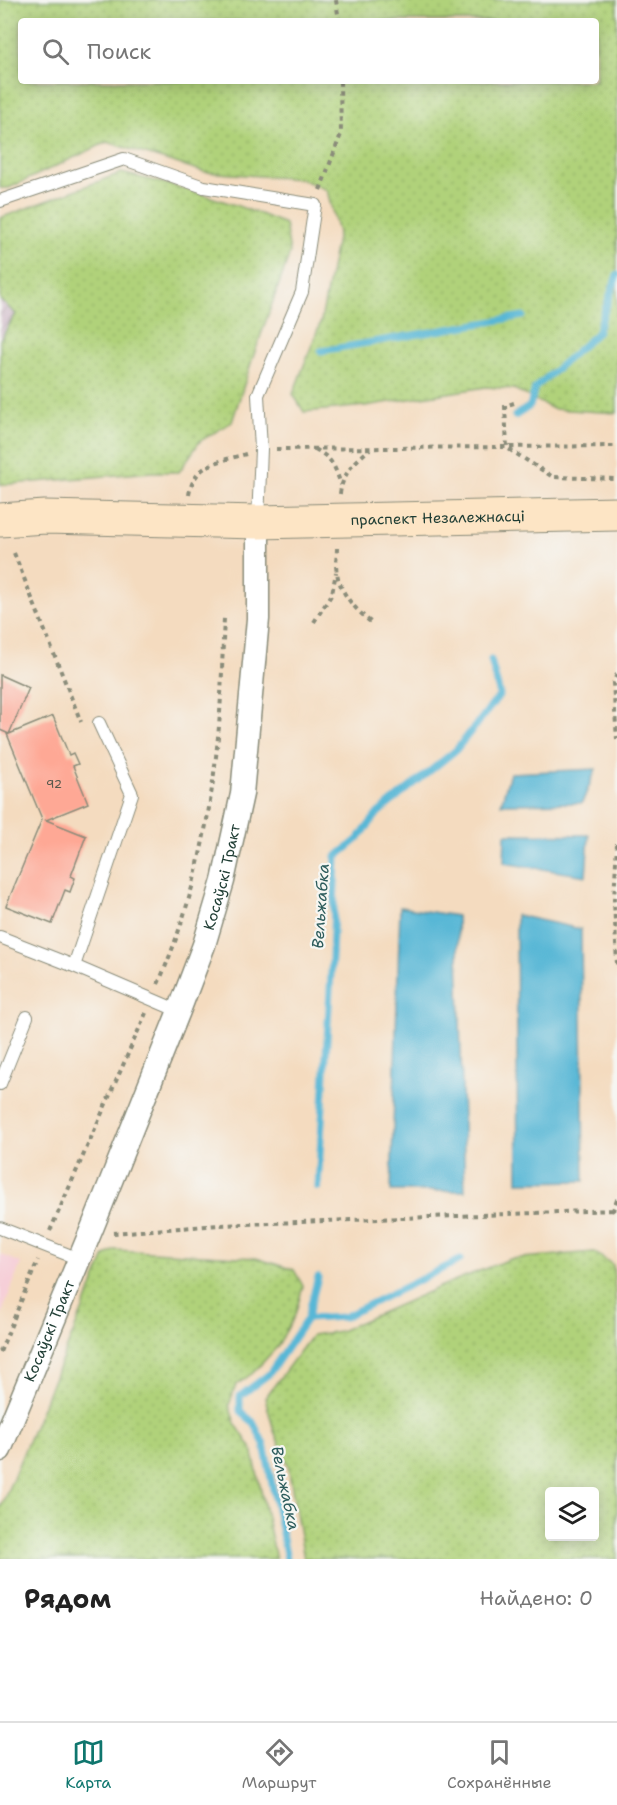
<!DOCTYPE html>
<html lang="ru">
<head>
<meta charset="utf-8">
<style>
  body { margin:0; font-family:"Shantell Sans",sans-serif; background:#f6f6f6; color:#222 }
  .controls { position:absolute; right:18px; bottom:18px; display:grid; overflow:hidden; border-radius:6px; box-shadow:0 3px 15px #0003 }
  .controls button { width:54px; height:54px; display:grid; place-items:center; padding:0; border:0; border-bottom:2px solid #e0e0e0; background:#fff; color:#222; font:30px sans-serif }
  .list { margin:0; padding:0; list-style:none }
  h2 { display:flex; justify-content:space-between; align-items:center; height:78px; margin:0; padding:0 24px; font-size:26px }
  h2 small { font-size:20px; font-weight:400; color:#767676 }
  .icon { flex:none; width:33px; height:33px; fill:none; stroke:currentColor; stroke-width:2; stroke-linecap:round; stroke-linejoin:round }
  .map { position:relative; flex:none; width:617px; height:1559px; overflow:hidden }
  .search { position:absolute; background:#fff; box-shadow:0 3px 15px #0003; left:18px; right:18px; top:18px; height:66px; display:flex; align-items:center; gap:15px; box-sizing:border-box; padding:0 21px; border-radius:6px; color:#767676; font-size:22px }
  .sheet { height:162px; background:#fff }
  nav { display:flex; justify-content:space-around; align-items:center; box-sizing:border-box; height:84px; border-top:2px solid #e0e0e0; background:#fff; font-size:16px; color:#767676 }
  nav a { display:grid; justify-items:center; gap:3px }
  nav .on { color:#0f766e }
  .map>svg:first-child { display:block }
  .built { fill:#f6cfd8 }
  .industrial { fill:url(#industrial-furrows) }
  .grass { fill:url(#grass-dots); stroke:#688857; stroke-width:1.5; fill-rule:evenodd }
  .water { fill:#58b7d6; stroke:#3c7a85; stroke-width:1.5 }
  .lines { fill:none; stroke-linecap:round; stroke-linejoin:round }
  .stream { stroke:#58b7d6; stroke-width:7 }
  .building { fill:#fea895 }
  .lane-casing { stroke:#8a8c7a; stroke-width:14 }
  .street-casing { stroke:#8a8c7a; stroke-width:25 }
  .secondary-casing { stroke:#8a8c7a; stroke-width:35 }
  .path { stroke:#8a8c7a; stroke-width:4; stroke-dasharray:4.5 4.5; stroke-linecap:butt }
  .lane { stroke:#fff; stroke-width:12 }
  .street { stroke:#fff; stroke-width:22 }
  .secondary { stroke:#fde5c5; stroke-width:33 }
  .labels { text-anchor:middle; stroke-width:4.5; stroke-linejoin:round; paint-order:stroke }
  .number-label { font-size:12px; fill:#57584c }
  .street-label { font-size:15px; fill:#1f3d34; stroke:#f6f6f2 }
  .water-label { font-size:16px; font-style:italic; fill:#2d5c5c; stroke:#f6f6f2 }
</style>
</head>
<body>
<div class="map">
<svg width="617" height="1559" viewBox="0 0 617 1559">
  <defs>
    <pattern id="industrial-furrows" width="10" height="10" patternUnits="userSpaceOnUse" patternTransform="scale(1.5)"><rect width="10" height="10" fill="#d1bdca"/><path d="M-1 1l2-2M0 10L10 0M9 11l2-2" fill="none" stroke="#b3a3ae"/></pattern>
    <pattern id="grass-dots" width="8" height="8" patternUnits="userSpaceOnUse" patternTransform="scale(1.5)"><rect width="8" height="8" fill="#b0d27a"/><path d="M2 2h.1M6 6h.1" fill="none" stroke="#97b56a" stroke-width="1.8" stroke-linecap="round"/></pattern>
  </defs>
  <rect width="100%" height="100%" fill="#f6f6f2"/>
  <filter id="ink" filterUnits="userSpaceOnUse"><feTurbulence type="fractalNoise" baseFrequency=".0167" numOctaves="2"/><feDisplacementMap in="SourceGraphic" scale="12" xChannelSelector="R" yChannelSelector="G"/><feConvolveMatrix kernelMatrix="1 2 1 2 8 2 1 2 1" color-interpolation-filters="sRGB"/></filter>
  <filter id="wash" filterUnits="userSpaceOnUse"><feTurbulence type="fractalNoise" baseFrequency=".008" numOctaves="4" result="noise"/><feDisplacementMap in="SourceGraphic" scale="24" xChannelSelector="R" yChannelSelector="G"/><feGaussianBlur stdDeviation="1.35" result="paint"/><feColorMatrix in="noise" values="0 0 0 0 0 0 0 0 0 0 0 0 0 0 0 0 0 1.4 0 .05"/><feComposite in="paint" operator="in"/></filter>
  <g filter="url(#wash)">
    <rect width="100%" height="100%" fill="#f4dbbf"/>
    <!-- built -->
    <path class="built" d="M0,1254L21,1263L0,1318Z"/>
    <!-- industrial -->
    <path class="industrial" d="M0,300L16,314L0,340Z"/>
    <!-- grass -->
    <path class="grass" d="M0,0H617V413L553,409L514,389L486,387L365,406L304,412L293,394L321,321L338,233L327,190L301,179L205,172L107,142L9,188H0ZM21,21H596V81H21Z
      M121,173C178,185 232,202 285,224L290,253L251,363L232,422L200,441L179,472H152L0,485V340L16,314L0,300V218Z
      M115,1250L256,1258L294,1270L303,1286L295,1315L277,1347L253,1373L236,1385L229,1405L235,1423L252,1449L276,1559H0V1509L105,1256Z
      M594,1252L613,1265L617,1318V1559H304L288,1465L274,1431L265,1398L312,1335L340,1331L451,1282L510,1259ZM550,1492H594V1536H550Z"/>
    <!-- water -->
    <path class="water" d="M596,769L582,803L501,804L510,773Z
      M505,834L589,835L586,876L504,863Z
      M400,907L457,916L465,1191H391Z
      M516,915L581,929L584,1181L518,1182Z"/>
    <g class="lines">
      <!-- stream -->
      <path class="stream" d="M321,351L523,316
        M515,416L530,406L535,388L597,333L617,275
        M318,1187L332,957L336,857L358,839L378,813L456,750L500,695L491,660
        M307,1319L344,1317L460,1260
        M287,1559L264,1444L253,1422L240,1411V1396L269,1374L307,1319L318,1277"/>
    </g>
    <g id="blocks">
      <!-- building -->
      <path class="building" d="M0,675L29,688L9,734L53,716L69,755L73,753L78,764L73,766L88,803L46,820L86,836L71,876L75,878L70,892L65,890L52,924L6,906L42,819L7,734H9L0,730Z"/>
    </g>
  </g>
  <g filter="url(#ink)">
    <use href="#blocks" fill-opacity="0" stroke="#8a8c7a" stroke-width="1.5"/>
    <g class="lines">
      <!-- lane casing -->
      <g class="lane-casing">
        <path id="lane" d="M0,201L124,159L204,187L315,205L302,292L258,395L261,449L258,521
          M0,937L74,966L179,1011
          M74,966L132,794L99,723
          M0,1084L27,1017
          M0,1228L79,1259"/>
      </g>
      <!-- street casing -->
      <g class="street-casing">
        <g id="street">
          <path id="s1" d="M0,1450L93,1226L179,1011L204,945L223,881L242,794L258,619V522"/>
        </g>
      </g>
      <!-- secondary casing -->
      <g class="secondary-casing">
        <g id="secondary">
          <path id="s2" d="M0,520L45,517L258,522L617,514"/>
        </g>
      </g>
      <!-- path -->
      <path class="path" d="M336,0L339,21
        M320,190L341,134L340,81
        M514,403L505,406L507,448L553,477L617,479
        M276,449L617,446
        M315,449C333,459 335,467 341,485
        M340,494C342,474 355,461 370,449
        M189,495C194,463 219,462 246,454
        M337,548C337,556 335,565 337,573C341,595 356,610 373,624
        M14,553L81,722
        M314,622L332,594L336,572
        M617,674L613,683L617,739
        M617,843L614,900L617,965
        M158,984C193,905 210,822 218,737C222,697 222,657 224,618
        M617,1199L613,1210L617,1215
        M50,1231L146,1013
        M113,1233L220,1225L613,1210
        M0,1352L38,1260"/>
      <!-- lane -->
      <use href="#lane" class="lane"/>
      <!-- street -->
      <use href="#street" class="street"/>
      <!-- secondary -->
      <use href="#secondary" class="secondary"/>
    </g>
  </g>
  <g class="labels">
    <!-- number labels -->
    <g class="number-label">
      <text x="54" y="788">92</text>
    </g>
    <!-- street labels -->
    <g class="street-label">
      <text dy="5" stroke="none"><textPath href="#s2" startOffset="438">праспект Незалежнасці</textPath></text>
      <text dy="5" stroke="none"><textPath href="#s1" startOffset="615">Косаўскі Тракт</textPath></text>
      <text dy="5" stroke="none"><textPath href="#s1" startOffset="129">Косаўскі Тракт</textPath></text>
    </g>
    <!-- water labels -->
    <g class="water-label">
      <text transform="translate(320 906) rotate(-86)" y="6">Вельжабка</text>
      <text transform="translate(286 1488) rotate(78)" y="6">Вельжабка</text>
    </g>
  </g>
</svg>
<div class="controls">
<button><svg class="icon" aria-label="layers" viewBox="0 0 24 24"><path d="M12 4l9 5-9 5-9-5zM3 14l9 5 9-5"/></svg></button>
</div>
<div class="search"><svg class="icon" aria-label="search" viewBox="0 0 24 24"><circle cx="10" cy="10" r="6"/><path d="M15 15l6 6"/></svg>Поиск</div>
</div>
<section class="sheet">
<h2>Рядом<small>Найдено: 0</small></h2>
<ul class="list">
</ul>
</section>
<nav>
<a class="on"><svg class="icon" aria-label="map" viewBox="0 0 24 24"><path d="M3 6l6-2 6 2 6-2v14l-6 2-6-2-6 2zM9 4v14M15 6v14"/></svg>Карта</a>
<a><svg class="icon" aria-label="directions" viewBox="0 0 24 24"><path d="M12 3l9 9-9 9-9-9zM9 14v-3h6M13 9l2 2-2 2"/></svg>Маршрут</a>
<a><svg class="icon" aria-label="saved" viewBox="0 0 24 24"><path d="M7 4h10v16l-5-4-5 4z"/></svg>Сохранённые</a>
</nav>
</body>
</html>
